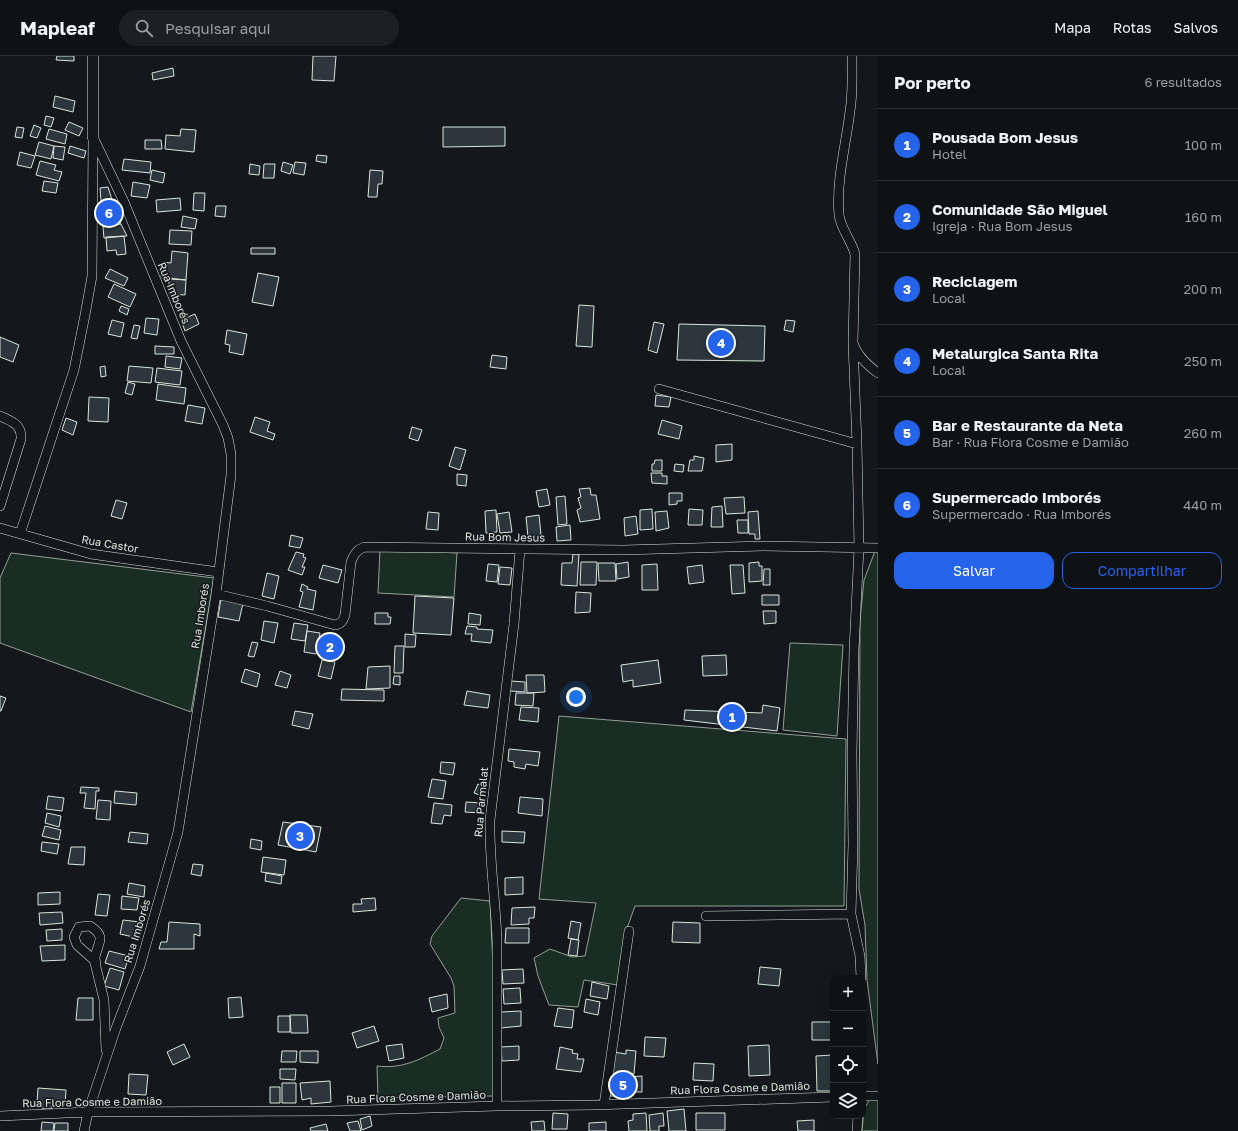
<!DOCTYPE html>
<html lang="pt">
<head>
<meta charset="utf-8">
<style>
  body { margin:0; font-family:"Golos Text",sans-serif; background:#1d2022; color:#f1f3f6 }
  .controls { position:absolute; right:12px; bottom:12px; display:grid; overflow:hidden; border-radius:8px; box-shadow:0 4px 16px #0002 }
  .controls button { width:36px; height:36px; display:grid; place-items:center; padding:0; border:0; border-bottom:1px solid #2f3234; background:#0f1215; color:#f1f3f6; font:20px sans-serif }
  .you { position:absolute; left:576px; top:641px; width:14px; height:14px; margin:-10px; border:3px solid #fff; border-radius:50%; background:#1a73e8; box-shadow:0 0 0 6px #1a73e833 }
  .badge { display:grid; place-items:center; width:26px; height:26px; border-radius:50%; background:#2563eb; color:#fff; font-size:13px; font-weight:700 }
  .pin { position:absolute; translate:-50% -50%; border:2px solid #fff; box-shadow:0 1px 4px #0006 }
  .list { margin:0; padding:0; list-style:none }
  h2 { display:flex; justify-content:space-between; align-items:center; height:52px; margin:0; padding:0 16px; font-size:17px }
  h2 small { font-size:13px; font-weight:400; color:#9b9ea0 }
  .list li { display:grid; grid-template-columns:26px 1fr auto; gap:12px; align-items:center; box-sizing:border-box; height:72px; padding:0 16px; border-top:1px solid #2f3234 }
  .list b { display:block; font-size:15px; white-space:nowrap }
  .list p { margin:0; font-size:13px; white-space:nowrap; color:#9b9ea0 }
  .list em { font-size:13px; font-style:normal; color:#9b9ea0 }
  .actions { display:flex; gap:8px; padding:12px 16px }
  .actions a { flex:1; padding:9px 0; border:1px solid #2563eb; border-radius:12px; text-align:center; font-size:14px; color:#2563eb }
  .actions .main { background:#2563eb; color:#fff }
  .icon { flex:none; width:22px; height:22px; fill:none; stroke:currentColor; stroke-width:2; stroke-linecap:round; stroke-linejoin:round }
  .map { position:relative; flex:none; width:878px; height:1075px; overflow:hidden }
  header { display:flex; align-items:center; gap:24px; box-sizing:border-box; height:56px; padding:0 20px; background:#0f1215; border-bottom:1px solid #2f3234 }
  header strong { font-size:19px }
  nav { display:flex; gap:22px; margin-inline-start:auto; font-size:14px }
  .search { width:280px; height:36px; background:#1d2022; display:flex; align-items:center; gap:10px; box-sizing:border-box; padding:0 14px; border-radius:22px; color:#9b9ea0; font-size:15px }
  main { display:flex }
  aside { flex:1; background:#0f1215 }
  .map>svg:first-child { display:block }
  .green { fill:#1a2d24; stroke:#939e99 }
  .building { fill:#2c363c; stroke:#d8e6dc }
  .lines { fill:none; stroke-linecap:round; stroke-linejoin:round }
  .minor-casing { stroke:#d8e6dc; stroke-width:10 }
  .tertiary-casing { stroke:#d8e6dc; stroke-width:12 }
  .minor { stroke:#14181c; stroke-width:9 }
  .tertiary { stroke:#14181c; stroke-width:11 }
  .labels { text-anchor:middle; stroke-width:3; stroke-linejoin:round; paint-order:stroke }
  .street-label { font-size:11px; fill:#d8e6dc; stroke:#14181c }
</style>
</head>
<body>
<header>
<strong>Mapleaf</strong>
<div class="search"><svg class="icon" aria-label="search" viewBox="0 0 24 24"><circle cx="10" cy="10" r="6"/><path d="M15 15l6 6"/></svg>Pesquisar aqui</div>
<nav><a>Mapa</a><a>Rotas</a><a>Salvos</a></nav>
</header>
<main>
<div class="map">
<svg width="878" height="1075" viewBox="0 0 878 1075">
  <rect width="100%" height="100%" fill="#14181c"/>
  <!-- green -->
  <path class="green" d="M380,493L457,497L454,541L378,537Z
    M878,494V1008L867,924L865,869L859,833L860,564L864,524L875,495Z
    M11,497L214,522L191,656L0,587V522Z
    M790,587L843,589L837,680L783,674Z
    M559,660L846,683L844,850H635L626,875L618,929L584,924L578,951L549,949L538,920L534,902L550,893L572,901L585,900L596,847L539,843Z
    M461,842L490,845L494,933L493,1040L378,1042L377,1010C402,1013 419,1004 440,993L444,982L439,971L438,962L455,957L454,930L451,922L430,888L432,880Z
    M878,1042V1075H862L864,1053L870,1043Z"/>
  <!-- building -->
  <path class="building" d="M57,0H74V5L56,4Z
    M313,0H336L334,25L312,24Z
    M173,12L174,20L153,24L152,17Z
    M55,40L75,45L73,56L53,51Z
    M46,60L54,62L51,71L44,69Z
    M69,66L83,72L79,80L65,74Z
    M34,69L41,72L37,82L30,80Z
    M17,71L24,72L22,82L15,81Z
    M443,71H505V90L443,91Z
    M49,73L67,78L65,88L46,83Z
    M181,73L196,74L194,96L165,93L166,79L180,80Z
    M145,84H161L162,93H145Z
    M39,86L54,90L51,103L35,99Z
    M54,90L65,91L63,104L53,102Z
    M70,90L86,95L84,102L68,97Z
    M20,96L35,100L31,112L17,109Z
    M317,99L327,100L326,107L316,105Z
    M124,103L151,106L150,117L122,114Z
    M40,105L56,109L54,114L62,116L59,125L36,119Z
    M283,106L293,109L290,118L281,115Z
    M295,106L306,107L304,119L293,117Z
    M250,108L260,110L259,119L249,118Z
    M264,108H275L274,122H263Z
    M152,114L165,117L163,127L150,124Z
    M370,114L383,115L382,128H378L377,141H368Z
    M44,125L58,127L56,137L42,135Z
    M133,126L150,129L147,142L131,140Z
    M108,131L115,153L121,168L103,171L100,132Z
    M194,137H205L204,155L193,154Z
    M180,142L181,154L157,156L156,144Z
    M216,150H226L225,161L215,160Z
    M183,160L197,163L195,173L181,171Z
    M121,168L127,180L104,182L103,171Z
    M170,174L192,175L191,189L169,188Z
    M124,180L126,198L117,199L116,194L107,195L106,181Z
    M251,192H275V198H251Z
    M172,195L188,197L186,224L161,221L163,206L171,207Z
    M110,213L128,222L124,230L105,222Z
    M258,217L279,221L273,250L252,246Z
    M169,223L186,224L185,239L169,238Z
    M114,228L136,238L130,251L108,241Z
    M579,249L594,250L592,291L576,290Z
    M121,250L129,253L127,259L119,255Z
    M195,258L199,268L185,275L181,264Z
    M146,262L159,263L157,279L144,277Z
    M112,264L124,267L121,281L108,278Z
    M786,264L795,265L793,276L784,274Z
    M654,266L664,268L657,297L648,294Z
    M679,268L765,270L764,305L677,304Z
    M134,269L140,270L137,283L131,282Z
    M227,274L247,278L243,299L229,296L230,289L225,288Z
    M0,281L19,289L13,306L0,301Z
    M155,290L174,291V298H155Z
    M492,299L507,301L506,313L490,311Z
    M166,300L182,302L180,313L165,311Z
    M105,310L106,320L101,321L100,311Z
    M129,310L153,312L151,327L127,325Z
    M157,312L182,315L180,329L155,326Z
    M128,326L135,328L132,339L125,337Z
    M158,328L186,332L184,348L156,344Z
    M656,339L671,341L669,351L655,350Z
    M89,341L109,342L108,366L88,365Z
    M188,349L205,352L202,368L185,365Z
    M255,361L270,366L267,375L275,378L273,384L250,376Z
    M66,362L77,366L73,379L62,374Z
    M662,364L682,370L679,383L658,378Z
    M412,371L422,374L418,385L409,382Z
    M732,388V404L716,406V389Z
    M455,391L466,394L460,414L449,410Z
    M694,400L704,402L702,415H688L690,404H694Z
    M655,404H662V415H652V408H654Z
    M675,408L684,409L683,416L674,415Z
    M651,417H662V420H667V428L652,427Z
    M457,418L467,419L466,430L457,429Z
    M590,432L591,439H596L600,463L580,466L577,454L581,452L578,442L581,441L579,433Z
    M547,433L550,449L539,451L536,435Z
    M669,437H682V445H677V448L669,449Z
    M565,440L567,468L558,469L556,441Z
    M744,441L745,457L726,458L724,442Z
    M116,444L127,447L122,463L111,460Z
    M722,450L723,471H711L712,451Z
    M652,453L653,473L640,474V454Z
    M689,453L703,454L702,469H688Z
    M496,454L497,476L486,477L485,455Z
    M667,455L669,472L656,475L655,456Z
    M758,455L760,483H755V478H749L748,456Z
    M428,456L439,457L438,474L426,473Z
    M509,456L512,476L500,477L497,458Z
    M539,459L541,479L528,481L526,461Z
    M636,460L638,478L625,480L624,462Z
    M737,464H748V477H738Z
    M570,469L571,484L557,485L556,471Z
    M291,479L303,482L300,492L289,490Z
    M296,496L304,498L303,501L306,502L302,511H305L302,519L288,514Z
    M573,498H579L577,530L561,529L562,507H572Z
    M581,506H597L596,529H580Z
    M628,506L629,521L617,523L616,508Z
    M759,506V510H762V525L749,526V507Z
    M598,507H615L616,525H599Z
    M488,508L499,509L497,526L486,525Z
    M657,508L658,534H642V509Z
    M323,509L342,514L338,527L319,522Z
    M702,509L704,526L689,528L687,511Z
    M730,509H743L745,537L732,538Z
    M500,511L512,512L510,529L498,528Z
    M764,513H770V529H763Z
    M267,517L279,520L274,543L262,540Z
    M302,528L308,531L307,533L316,535L313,554L299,551L303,536L300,535Z
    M576,536L591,537L590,556L575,557Z
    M762,539H779V549H762Z
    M415,540L454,542L451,579L413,577Z
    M221,543L243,547L239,565L218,561Z
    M763,555H776V567L764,568Z
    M375,557H388V561H391L390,568H375Z
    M469,557L481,559L480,569L468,568Z
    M264,565L278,567L274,587L261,584Z
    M294,567L308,569L305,585L291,583Z
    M467,570L477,571V573L493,574L491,587L471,585L472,578H465Z
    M307,575L320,577L316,598L304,596Z
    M325,578L340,581L336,604L320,602Z
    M405,578L416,579L415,591H405Z
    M252,586L258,587L254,601L248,600Z
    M395,590H404L403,617H394Z
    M726,599L727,619L703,620L702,600Z
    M322,604L335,606L331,623L318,620Z
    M658,604L661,627L633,631V624L623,626L621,609Z
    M390,610V632L366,633L368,611Z
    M245,613L260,618L257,631L241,626Z
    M280,615L291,619L287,632L275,629Z
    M526,619H544L545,636L527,637Z
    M394,620H400V629L393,628Z
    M510,625L525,626V636L510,635Z
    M342,633L384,634V645L341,644Z
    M467,635L490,639L488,652L464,649Z
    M516,637H534L533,650L515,649Z
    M0,640L6,642L1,655H0Z
    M763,649L780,652L777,675L684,664L685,654L762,657Z
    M521,651L539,652L538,666L519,664Z
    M295,655L313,658L309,673L292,669Z
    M509,693L540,696L538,710L526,708L525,713L514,711V706L508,705Z
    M441,706L455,707L453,719L440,717Z
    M432,723L446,725L443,743L428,741Z
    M478,728L486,731L482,740L474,737Z
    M81,731L99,732V735H96L95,753L84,752L86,737H80Z
    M115,735L137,737L136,749L114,747Z
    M48,740L64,742L62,755L46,753Z
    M520,741L543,743L542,760L518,757Z
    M98,744L111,745L110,764L96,763Z
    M466,746L482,747L481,757L465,756Z
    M434,747L452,749L451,760L444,759L442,768L431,767Z
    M47,757L61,760L59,771L45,767Z
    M283,766L321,771L316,796L278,789Z
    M45,770L61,774L59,784L42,780Z
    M502,775L525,776L524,787L502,786Z
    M130,776L148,778L147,788L128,786Z
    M251,783L262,785L261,794L250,792Z
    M42,786L59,788L57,798L41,795Z
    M71,791H85L84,809L68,808Z
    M263,801L286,804L284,819L261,816Z
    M193,808L203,809L201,820L191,818Z
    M266,817L282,820L281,828L265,825Z
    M523,821V838L505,839V822Z
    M129,827L145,830L144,841L127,838Z
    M60,836V848L38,849V837Z
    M98,838L110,839L107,860L95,859Z
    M122,840L139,842L137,854L121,853Z
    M375,842L376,854L353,856V848H362L361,843Z
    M535,851L534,862H529V868L511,869L512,852Z
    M62,856L63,867L40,869L39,857Z
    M123,864L140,866L138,882L120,878Z
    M571,865L581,867L578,884L568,882Z
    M169,866L200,868V880L194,878V893H159L161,886H167Z
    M673,866L700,867V887L672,886Z
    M506,872H529V887H505Z
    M62,873V884L47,885L46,874Z
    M571,883L579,884L577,900L568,899Z
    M65,889V904L42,905L40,890Z
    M109,895L129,900L125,913L105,907Z
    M760,911L781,913L779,930L758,928Z
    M110,912L124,916L119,934L104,930Z
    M523,913L524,927L503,928L502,914Z
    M592,926L609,930L607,943L590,940Z
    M520,932L521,947L504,948L503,933Z
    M447,938L448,952L432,956L429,942Z
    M241,941L243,961L229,962L228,942Z
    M78,942H93V964H76Z
    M586,943L600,946L598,959L584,956Z
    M558,952L574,954L572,972L554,970Z
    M521,955V970L501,972V956Z
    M290,959H307L308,977H291Z
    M278,960H290V976H278Z
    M812,966H833V984H812Z
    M374,970L379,985L357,992L352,977Z
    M645,981L666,982L664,1001L644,1000Z
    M184,988L190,1001L173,1009L167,996Z
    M402,988L404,1002L389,1005L386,990Z
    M769,989L770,1019L749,1020L748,990Z
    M519,990V1004L502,1005L501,991Z
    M560,991L573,994L572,997L578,998L577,1003H584L581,1016L556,1013Z
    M626,994L636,995L634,1018H612L614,996L626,998Z
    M282,995H297L296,1006H281Z
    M300,995H318V1007L300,1006Z
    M833,999V1035H817L816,1000Z
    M694,1007L714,1008L713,1025L693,1024Z
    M280,1013H296L295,1024L280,1023Z
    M129,1018L148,1019L146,1039L128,1038Z
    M642,1020V1036H630L629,1021Z
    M617,1022H628V1035L618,1036Z
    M330,1025L331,1046L311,1048V1042L302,1044L300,1027Z
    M282,1027H296V1047H282Z
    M610,1028H617V1040H610Z
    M270,1031H280V1047H270Z
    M38,1032L66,1034L65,1049L52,1048V1053H42V1048L37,1047Z
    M684,1053L686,1075H669L667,1055Z
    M553,1057L568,1058L567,1073H552Z
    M646,1057L647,1075H629L628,1065L633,1064V1058Z
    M663,1057L664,1070H659V1075H650L649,1059Z
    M696,1057H725V1074H696Z
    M370,1060L372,1070L362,1074L360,1063Z
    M814,1064V1075H798L797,1065Z
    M358,1065L361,1075H350L347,1067Z
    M544,1065L545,1075H532L531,1066Z
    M42,1066L54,1067L53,1075H41Z
    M606,1066V1075H589V1067Z
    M55,1067H68V1075H54Z
    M326,1068L328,1075H311L310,1072Z"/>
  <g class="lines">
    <!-- minor casing -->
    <g class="minor-casing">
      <path id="minor" d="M852,0C852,18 853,37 850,55C846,89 836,124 839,159C841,173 851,184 855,198L853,287C857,300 867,309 878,317
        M853,287L857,388L859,492L854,594L852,697L853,788L851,858L860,900L861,922
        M659,333L857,388
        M0,360C12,365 22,369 21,383L0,450
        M0,472L91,498L218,516
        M20,478L74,314L85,259L92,220L93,84
        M216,538L267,550L335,569C341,568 343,565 345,559L351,506C354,498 357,494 364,491L623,494L763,490L878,492
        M706,860L851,858
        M96,911C96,908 95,904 95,901C98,886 107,881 90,870L79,871L74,881L77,889L94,904L96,911L104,944L106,994
        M863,1040H878
        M604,1049L629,875
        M497,1050V886C496,846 489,805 490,764L514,568L520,493
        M0,1060L88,1056L331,1055L497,1050L594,1049L833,1041
        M84,1075L88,1056L116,972L140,910L178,776L216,538L231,419V398L228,382L223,369L181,285L124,146L93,81
        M857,1075L858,1060"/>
    </g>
    <!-- tertiary casing -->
    <g class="tertiary-casing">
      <path id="tertiary" d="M93,81V0"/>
    </g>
    <!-- minor -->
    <use href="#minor" class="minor"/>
    <!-- tertiary -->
    <use href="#tertiary" class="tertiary"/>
  </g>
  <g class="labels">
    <!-- street labels -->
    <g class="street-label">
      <text transform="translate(174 237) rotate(67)" y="4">Rua Imborés</text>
      <text transform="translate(505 481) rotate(1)" y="4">Rua Bom Jesus</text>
      <text transform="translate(110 488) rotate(10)" y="4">Rua Castor</text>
      <text transform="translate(200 560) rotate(-81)" y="4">Rua Imborés</text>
      <text transform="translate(481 746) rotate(-85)" y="4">Rua Parmalat</text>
      <text transform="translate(137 875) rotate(-73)" y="4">Rua Imborés</text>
      <text transform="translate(740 1032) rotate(-2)" y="4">Rua Flora Cosme e Damião</text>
      <text transform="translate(416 1041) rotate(-2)" y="4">Rua Flora Cosme e Damião</text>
      <text transform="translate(92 1046) rotate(-1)" y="4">Rua Flora Cosme e Damião</text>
    </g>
  </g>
</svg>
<div class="controls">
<button>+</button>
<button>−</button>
<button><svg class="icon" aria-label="locate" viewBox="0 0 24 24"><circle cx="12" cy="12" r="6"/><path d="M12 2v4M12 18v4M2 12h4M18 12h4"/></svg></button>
<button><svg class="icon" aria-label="layers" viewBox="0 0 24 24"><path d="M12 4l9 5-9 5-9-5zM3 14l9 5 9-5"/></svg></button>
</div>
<div class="you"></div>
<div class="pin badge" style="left:732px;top:661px">1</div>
<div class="pin badge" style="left:330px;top:591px">2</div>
<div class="pin badge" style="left:300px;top:780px">3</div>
<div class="pin badge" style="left:721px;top:287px">4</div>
<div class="pin badge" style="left:623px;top:1029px">5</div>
<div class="pin badge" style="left:109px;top:157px">6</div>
</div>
<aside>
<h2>Por perto<small>6 resultados</small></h2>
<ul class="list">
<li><span class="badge">1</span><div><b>Pousada Bom Jesus</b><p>Hotel</p></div><em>100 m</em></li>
<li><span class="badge">2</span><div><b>Comunidade São Miguel</b><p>Igreja · Rua Bom Jesus</p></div><em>160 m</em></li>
<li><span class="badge">3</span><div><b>Reciclagem</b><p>Local</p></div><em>200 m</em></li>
<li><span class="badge">4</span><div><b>Metalurgica Santa Rita</b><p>Local</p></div><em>250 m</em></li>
<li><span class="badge">5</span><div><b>Bar e Restaurante da Neta</b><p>Bar · Rua Flora Cosme e Damião</p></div><em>260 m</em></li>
<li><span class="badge">6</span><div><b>Supermercado Imborés</b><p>Supermercado · Rua Imborés</p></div><em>440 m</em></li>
</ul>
<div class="actions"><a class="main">Salvar</a><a>Compartilhar</a></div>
</aside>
</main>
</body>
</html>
